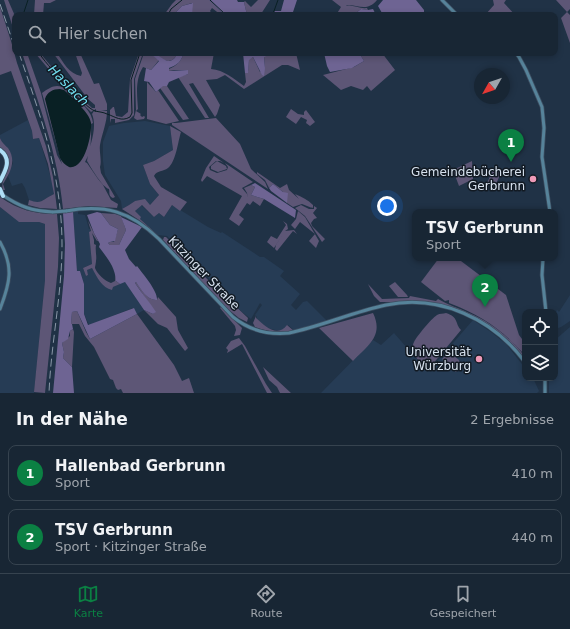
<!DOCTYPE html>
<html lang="de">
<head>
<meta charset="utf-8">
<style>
  body { margin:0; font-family:"DejaVu Sans",sans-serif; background:#212e3c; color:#f1f3f6 }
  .controls { position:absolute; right:12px; bottom:12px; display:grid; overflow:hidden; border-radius:8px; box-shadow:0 2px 6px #0003 }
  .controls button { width:36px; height:36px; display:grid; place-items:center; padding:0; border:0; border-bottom:1px solid #36434f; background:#182634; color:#f1f3f6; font:20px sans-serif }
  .compass { position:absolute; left:474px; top:68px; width:36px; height:36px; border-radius:50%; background:#182634; box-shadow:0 2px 6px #0003; rotate:230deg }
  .you { position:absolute; left:387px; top:206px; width:14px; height:14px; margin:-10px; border:3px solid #fff; border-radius:50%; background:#1a73e8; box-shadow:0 0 0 6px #1a73e833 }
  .badge { display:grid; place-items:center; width:26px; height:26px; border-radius:50%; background:#0b8043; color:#fff; font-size:13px; font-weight:700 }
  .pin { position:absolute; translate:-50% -33px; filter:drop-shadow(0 1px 2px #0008) }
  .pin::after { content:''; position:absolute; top:21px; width:14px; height:12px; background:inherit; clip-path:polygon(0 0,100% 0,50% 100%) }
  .popup { position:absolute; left:412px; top:209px; width:146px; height:52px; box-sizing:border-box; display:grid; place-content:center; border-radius:8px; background:#182634; filter:drop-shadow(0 1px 3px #0005); font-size:13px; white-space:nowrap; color:#9fa5ac }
  .popup b { font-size:15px; color:#f1f3f6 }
  .popup::after { content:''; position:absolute; left:50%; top:100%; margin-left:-8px; border:8px solid transparent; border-top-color:#182634 }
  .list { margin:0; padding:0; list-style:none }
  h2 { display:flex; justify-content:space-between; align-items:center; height:52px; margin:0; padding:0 16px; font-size:17px }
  h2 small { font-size:13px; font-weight:400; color:#9fa5ac }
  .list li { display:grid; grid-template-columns:26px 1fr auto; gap:12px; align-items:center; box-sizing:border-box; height:56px; margin:0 8px 8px; padding:0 8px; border:1px solid #36434f; border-radius:8px }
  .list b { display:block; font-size:15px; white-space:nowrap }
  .list p { margin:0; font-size:13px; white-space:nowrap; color:#9fa5ac }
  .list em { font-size:13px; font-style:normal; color:#9fa5ac }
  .icon { flex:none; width:22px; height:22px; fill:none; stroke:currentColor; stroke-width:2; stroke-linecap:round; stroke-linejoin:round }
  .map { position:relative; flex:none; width:570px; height:393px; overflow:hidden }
  .search { position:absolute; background:#182634; box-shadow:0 2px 6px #0003; left:12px; right:12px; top:12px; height:44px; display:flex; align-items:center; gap:10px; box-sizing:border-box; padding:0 14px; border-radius:8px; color:#9fa5ac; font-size:15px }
  .sheet { height:180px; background:#182634 }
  nav { display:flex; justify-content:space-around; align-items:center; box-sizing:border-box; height:56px; border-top:1px solid #36434f; background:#182634; font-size:11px; color:#9fa5ac }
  nav a { display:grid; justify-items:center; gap:2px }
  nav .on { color:#0b8043 }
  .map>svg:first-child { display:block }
  .built { fill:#263c55 }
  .green { fill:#5d5676 }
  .forest { fill:#6e6493 }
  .water { fill:#092024 }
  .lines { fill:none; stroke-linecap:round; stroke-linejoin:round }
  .stream { stroke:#092024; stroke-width:1 }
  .tertiary-casing { stroke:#3d4e61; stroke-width:4.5 }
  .trunk-casing { stroke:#3d4e61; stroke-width:5.5 }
  .tertiary { stroke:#56839a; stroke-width:3 }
  .trunk { stroke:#aedef6; stroke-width:4 }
  .rail { stroke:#8a98a8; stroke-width:1; stroke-dasharray:8 4; stroke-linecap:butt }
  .tertiary-bridge-casing { stroke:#3d4e61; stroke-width:4.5; stroke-linecap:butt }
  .tertiary-bridge { stroke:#56839a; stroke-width:3 }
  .poi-dot { fill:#ef9ab8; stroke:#121a23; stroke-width:1.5 }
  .labels { text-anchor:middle; stroke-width:3; stroke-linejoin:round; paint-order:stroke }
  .poi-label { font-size:12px; fill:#d6e1ee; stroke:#121a23; text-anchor:end }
  .street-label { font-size:12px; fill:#d6e1ee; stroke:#121a23 }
  .water-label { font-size:13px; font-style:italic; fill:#71dff1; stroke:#121a23 }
</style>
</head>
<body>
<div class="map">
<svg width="570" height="393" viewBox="0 0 570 393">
  <rect width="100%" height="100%" fill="#203246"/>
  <!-- built -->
  <path class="built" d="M28,120L32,131L33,139L39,138L53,185L54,194L40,202L35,203L29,200L25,188L22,183L12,186L8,176L13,163L9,150L2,143L0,138V135Z
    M145,121L170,126L173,150L154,161L143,165L150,184L159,195L150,205L135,201L129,205L122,209L121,201L105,175L103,161V142L109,126L124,123Z
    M141,205L154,217L159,213L164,217L172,205L208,227L221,233L222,232L260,257H264L284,271L280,276L300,294L291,305L296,310L303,302L307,301L328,322L296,332L288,325L283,330L280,331L266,328L256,318L257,317L255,315L262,305L260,303L251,319L242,312L167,236L158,235L140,219L135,211Z
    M0,207L19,221L39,222L45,224V280L34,393H0Z
    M73,211H78V214L85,215L89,229H90L91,232H89L92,264L83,268L86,276L88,275L86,270L92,268L96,274L113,287L125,281L144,310L137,314L133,308L89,325L84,314V284L80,271H77Z
    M570,295V321L561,327L555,329V313L557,310L559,312Z
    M473,320L491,332L506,344L525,368V378H533L539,391L537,393H321L373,340L381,345L394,333L428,372Z
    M570,327V393H549V378H555V340Z"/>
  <!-- green -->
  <path class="green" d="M4,0H8L15,16V34Z
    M35,0H56L50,3H44L43,15H34Z
    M176,0H209L224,15H221L212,8L210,11L213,15H192V3L182,6L173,15H164L172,4Z
    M258,0H270L261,14L247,15L244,2L245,1L251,7Z
    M332,0H377C367,12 359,5 347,5L346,6C352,4 359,9 367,8L368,10L361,9L356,13H352L351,15H336L341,7Z
    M493,0H506L504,3L515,15H485L494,5Z
    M556,0H570V9L567,12L570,15V43L561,18L567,12Z
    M0,7L11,41L17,63L46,146L53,177L57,209L40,208L28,205L29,200C42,205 43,199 54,194L48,164L39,138L33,139L32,131L11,71L0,75Z
    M22,53H27L41,93L57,155L62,164L42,93C52,86 57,83 68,90L62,85L35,53H40L65,83L92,108H95V105L88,99L53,53H57C63,62 69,74 81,76L82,73L75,53H80L94,84L99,83L107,104V110H101L107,111C107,123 102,133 100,145C99,152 102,161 100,167L101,173L115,197L113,198C108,196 110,193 109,189C102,187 92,169 87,161C89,146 98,129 92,114L94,111L96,112V109L91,112L75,96C81,104 92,111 93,123L91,124C91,137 92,150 85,162L87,163L98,179L103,185L111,200L118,204L117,208L89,206L63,209C58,155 39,104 22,53Z
    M139,53H143L134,79V115L129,120L115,123V119H111L110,123V110L113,107H114L116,116L122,117L128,112L130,79Z
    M144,53H150L159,60L151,70L143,67C135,80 137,94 138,109L136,111L141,114L140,115L142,117L144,116L145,117L144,119L137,120L134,118L136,110L135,79Z
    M154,53H178C171,66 164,61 154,53Z
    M184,53H214L211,69C224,70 234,79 244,86L246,82L245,73L248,72L249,59L253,57L260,72L265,68L264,56L269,55V53H296L300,70L288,65H282L244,89L225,75L217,79L206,80L220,105L217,114L215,117L193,83L189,84L209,118H205L178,77L188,74V70H174L169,71V69C178,65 181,61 184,53Z
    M365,53H382L395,70L371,91L367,86L363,90L351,86L341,90L323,75L354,67L364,61L361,56Z
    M147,82L156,92L158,90L179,121L166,124L147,119Z
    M163,85L167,86L189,119L183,120L160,88Z
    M291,109L298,114L304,115V112L306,110L315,122L310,126L306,123L307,120L301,117L296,124L286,117Z
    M216,118L240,144L251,169L265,182L268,189L172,125V123H176Z
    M170,126L181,132C178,141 176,162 168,168C163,172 157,170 154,176L161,187L187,202L180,211L172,205L164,217L159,213L154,217L142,205L135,211L141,217L140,219L159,236L139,220L122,209L129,205L135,201L145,199L150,205L159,195L150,184L143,165L154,161L173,150Z
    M0,138C2,143 5,145 8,148C17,161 10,173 3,184L5,190H3C0,180 8,175 9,164C9,157 2,154 0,148C0,145 0,141 0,138Z
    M214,156L224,163L220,161H216L209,167L210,170L217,173L227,170L228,167L225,163L253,182L242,188L247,194L248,198L247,193L244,188L251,185L255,187L251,195L264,199L260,206L253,201L250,205L247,203L239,215L244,219L239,226L229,219L242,196L207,176L202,182L201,180L206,168Z
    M217,161L226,166L227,169L218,172L211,169V166Z
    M472,161L473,179L459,186L453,170Z
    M493,170L501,173L495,186L487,183Z
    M257,172L280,188L287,184L289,190L299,199L295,194C302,197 308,200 313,205V208L311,207L312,208L302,204L293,207L287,203L283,192L273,184L269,188L265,180L257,174Z
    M0,197C19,210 34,214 57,214L59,238L58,267L45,393L34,392L45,280V224L39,222H19L0,207Z
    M301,205L309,209H314V206L317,208L313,213L317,218L314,219L311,223L312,226L325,239L322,242L305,216L295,208Z
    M298,211L305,217L319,241L316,248L309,241L315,234L300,222L295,229L291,225L296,219Z
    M101,213L115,214L121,216L126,230L119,245H110L108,243L110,242H114L118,229L110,225Z
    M88,221L98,241H97L92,233L94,240V244L96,245C95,251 97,256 96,261C96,263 95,267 95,268C97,274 105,281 111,283L115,281V272L116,281L120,284L113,287L112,290C102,288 97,277 92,268L87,270L88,275L86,276L83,268L92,264L89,232L91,231Z
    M283,221L287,224L288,229L285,231L274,248L267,242L271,236L277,239L286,225Z
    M294,230L297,234L293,231L277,251L275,249L276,245L285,231Z
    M164,237H166L212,284L248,318L247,322L239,318L224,306L165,242L163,240Z
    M439,258H457L506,295L519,335L525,343L524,354C500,328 482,316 449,303V300L445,301L421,282Z
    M136,282C141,289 148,301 157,300L158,297L176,317L178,330L188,348L185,351L167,328L158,324L144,310L153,314L155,312L135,283Z
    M395,282L407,295L408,297H398L389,286Z
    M368,284L382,299L409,298L410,296L436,301L438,299C448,305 459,308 469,313C486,320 502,332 515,345C519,349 524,354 525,360L511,343L494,329L471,315L457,309L450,307L395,302H380L374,296Z
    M221,307L242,328L240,335L234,336L236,330L235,326L220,308Z
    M77,311L86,332L90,339L137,314L174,365L182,381L189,378L194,393H123L121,389L118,390L116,388L113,380L110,379L94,347L85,336L79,324H71L72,312Z
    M373,313C384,336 368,345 353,361L319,328Z
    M446,313C459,317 455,324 461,330L432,365C426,360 418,364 414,354C412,351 412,346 414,342C417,336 431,319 437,315C440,313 443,314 446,313Z
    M256,316V318C265,326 277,338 287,325L294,331C280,333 268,332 255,327L253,323Z
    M73,329L74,332L72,367L63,358L64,352L62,343L70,336V331Z
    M239,338L245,346L266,384L272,393H267L242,344L227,353L228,350L226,348L231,341Z
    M449,352L459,360V361L463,365L456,372L442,359Z
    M263,367L291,393H280L277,387L269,380Z"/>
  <!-- forest -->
  <path class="forest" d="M209,0H237L238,2H244L247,15H224Z
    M284,0H297L293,12L296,15H272L275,11H281Z
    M383,0H416L424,10V15H381L382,13L378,6Z
    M193,3L192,15H173L182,6Z
    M361,9L368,10L373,9L376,15H351L352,13H356Z
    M150,53C162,53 168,71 178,53H184C181,61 178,65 169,68V71L188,70V74L169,82L167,86H163L156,92L149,82L144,81L146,68L151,70L159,61Z
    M243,53H269V55L264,57L265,68L264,76L262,75L253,57L249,60L248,73H245Z
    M324,53H365L361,56L364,61L352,68L330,72L327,66Z
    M255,183L296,210L295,218L264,199L251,195L255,187L251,185Z
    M273,184L283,192L288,193L287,203L271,191L269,188Z
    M73,211L77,271H80L84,284V314L88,325L134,308L137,314L90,339L77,311L72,312L71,324H72L73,329L70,331L68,339L62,343L64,352L63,358L72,367L74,393H53L64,276L65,244L63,213Z
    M97,212L101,213L110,225L118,229L115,241L110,242L108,243L110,245H119L126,230L121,217L142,227L125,250L129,259L136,267L137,266C143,274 158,291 157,300C148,301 141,290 136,282L135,283C141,293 150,302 156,312L153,314L144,310L125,282L120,284L116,281C115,266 107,258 99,247L100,244L94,233L87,215Z"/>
  <!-- water -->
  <path class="water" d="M60,89L64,90L75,100L77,98L84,105L81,107C85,111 90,117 91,123C92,134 85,170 69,167C65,165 62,162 60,158L45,99C47,92 53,89 60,89Z"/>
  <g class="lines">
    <!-- stream -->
    <path class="stream" d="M210,0L226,15
      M23,15L28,0
      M168,15L171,9L182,0
      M272,15L274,11L278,0
      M39,53C45,63 85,108 95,111C99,112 103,112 107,114C116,117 121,122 130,117L132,113L131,80L140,53"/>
    <!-- tertiary casing -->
    <g class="tertiary-casing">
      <path id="tertiary" d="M442,0L457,15
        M516,53L519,57L526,70L542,107L544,128L542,157L550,212
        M1,194C20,207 32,211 53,212
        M66,211C105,204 130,211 159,239L233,317C249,330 269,335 289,333C322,326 353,312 386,305C440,294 493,319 525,362
        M0,242C14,267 10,283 0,309
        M543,258L542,275L546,312
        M545,393V378"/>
    </g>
    <!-- trunk casing -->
    <g class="trunk-casing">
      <path id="trunk" d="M0,150C12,159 6,170 0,181
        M0,189L3,196"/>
    </g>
    <!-- tertiary -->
    <use href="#tertiary" class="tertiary"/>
    <!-- trunk -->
    <use href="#trunk" class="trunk"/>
    <!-- rail -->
    <path class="rail" d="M0,4L15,48
      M19,53C41,117 62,176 62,245C62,294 51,343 49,393"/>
    <!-- tertiary-bridge casing -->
    <g class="tertiary-bridge-casing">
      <path id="tertiary-bridge" d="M53,212L66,211"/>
    </g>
    <!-- tertiary-bridge -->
    <use href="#tertiary-bridge" class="tertiary-bridge"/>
  </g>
  <!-- markers -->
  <g class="poi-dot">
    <circle cx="533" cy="179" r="4"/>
    <circle cx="479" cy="359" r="4"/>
  </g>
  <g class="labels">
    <!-- poi labels -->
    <g class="poi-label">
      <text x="525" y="176">Gemeindebücherei<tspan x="525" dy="14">Gerbrunn</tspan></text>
      <text x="471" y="356">Universität<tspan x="471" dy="14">Würzburg</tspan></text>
    </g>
    <!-- street labels -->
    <g class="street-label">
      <text transform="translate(204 273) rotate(46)" y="4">Kitzinger Straße</text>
    </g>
    <!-- water labels -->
    <g class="water-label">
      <text transform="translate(69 85) rotate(46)" y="5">Haslach</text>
    </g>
  </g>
</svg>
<div class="controls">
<button><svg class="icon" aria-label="locate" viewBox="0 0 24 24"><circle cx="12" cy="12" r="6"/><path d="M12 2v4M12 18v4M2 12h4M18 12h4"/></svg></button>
<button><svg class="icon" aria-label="layers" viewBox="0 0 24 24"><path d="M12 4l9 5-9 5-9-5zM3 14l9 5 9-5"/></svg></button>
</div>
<svg class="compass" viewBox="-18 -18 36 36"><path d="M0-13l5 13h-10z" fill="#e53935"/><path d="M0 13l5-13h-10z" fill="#9fa5ac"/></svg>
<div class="you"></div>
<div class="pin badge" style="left:511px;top:162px">1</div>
<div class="pin badge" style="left:485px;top:307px">2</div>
<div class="popup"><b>TSV Gerbrunn</b>Sport</div>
<div class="search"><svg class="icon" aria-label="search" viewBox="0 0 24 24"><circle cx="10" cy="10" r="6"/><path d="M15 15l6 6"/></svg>Hier suchen</div>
</div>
<section class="sheet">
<h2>In der Nähe<small>2 Ergebnisse</small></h2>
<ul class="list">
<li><span class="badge">1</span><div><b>Hallenbad Gerbrunn</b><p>Sport</p></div><em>410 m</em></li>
<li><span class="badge">2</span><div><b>TSV Gerbrunn</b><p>Sport · Kitzinger Straße</p></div><em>440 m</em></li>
</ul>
</section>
<nav>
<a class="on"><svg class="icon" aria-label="map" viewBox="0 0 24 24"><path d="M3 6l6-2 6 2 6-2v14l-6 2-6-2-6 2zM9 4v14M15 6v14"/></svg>Karte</a>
<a><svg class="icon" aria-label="directions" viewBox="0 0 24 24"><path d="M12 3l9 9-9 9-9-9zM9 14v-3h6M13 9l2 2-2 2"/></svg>Route</a>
<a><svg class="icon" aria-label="saved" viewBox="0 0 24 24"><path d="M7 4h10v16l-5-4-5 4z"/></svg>Gespeichert</a>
</nav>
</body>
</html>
